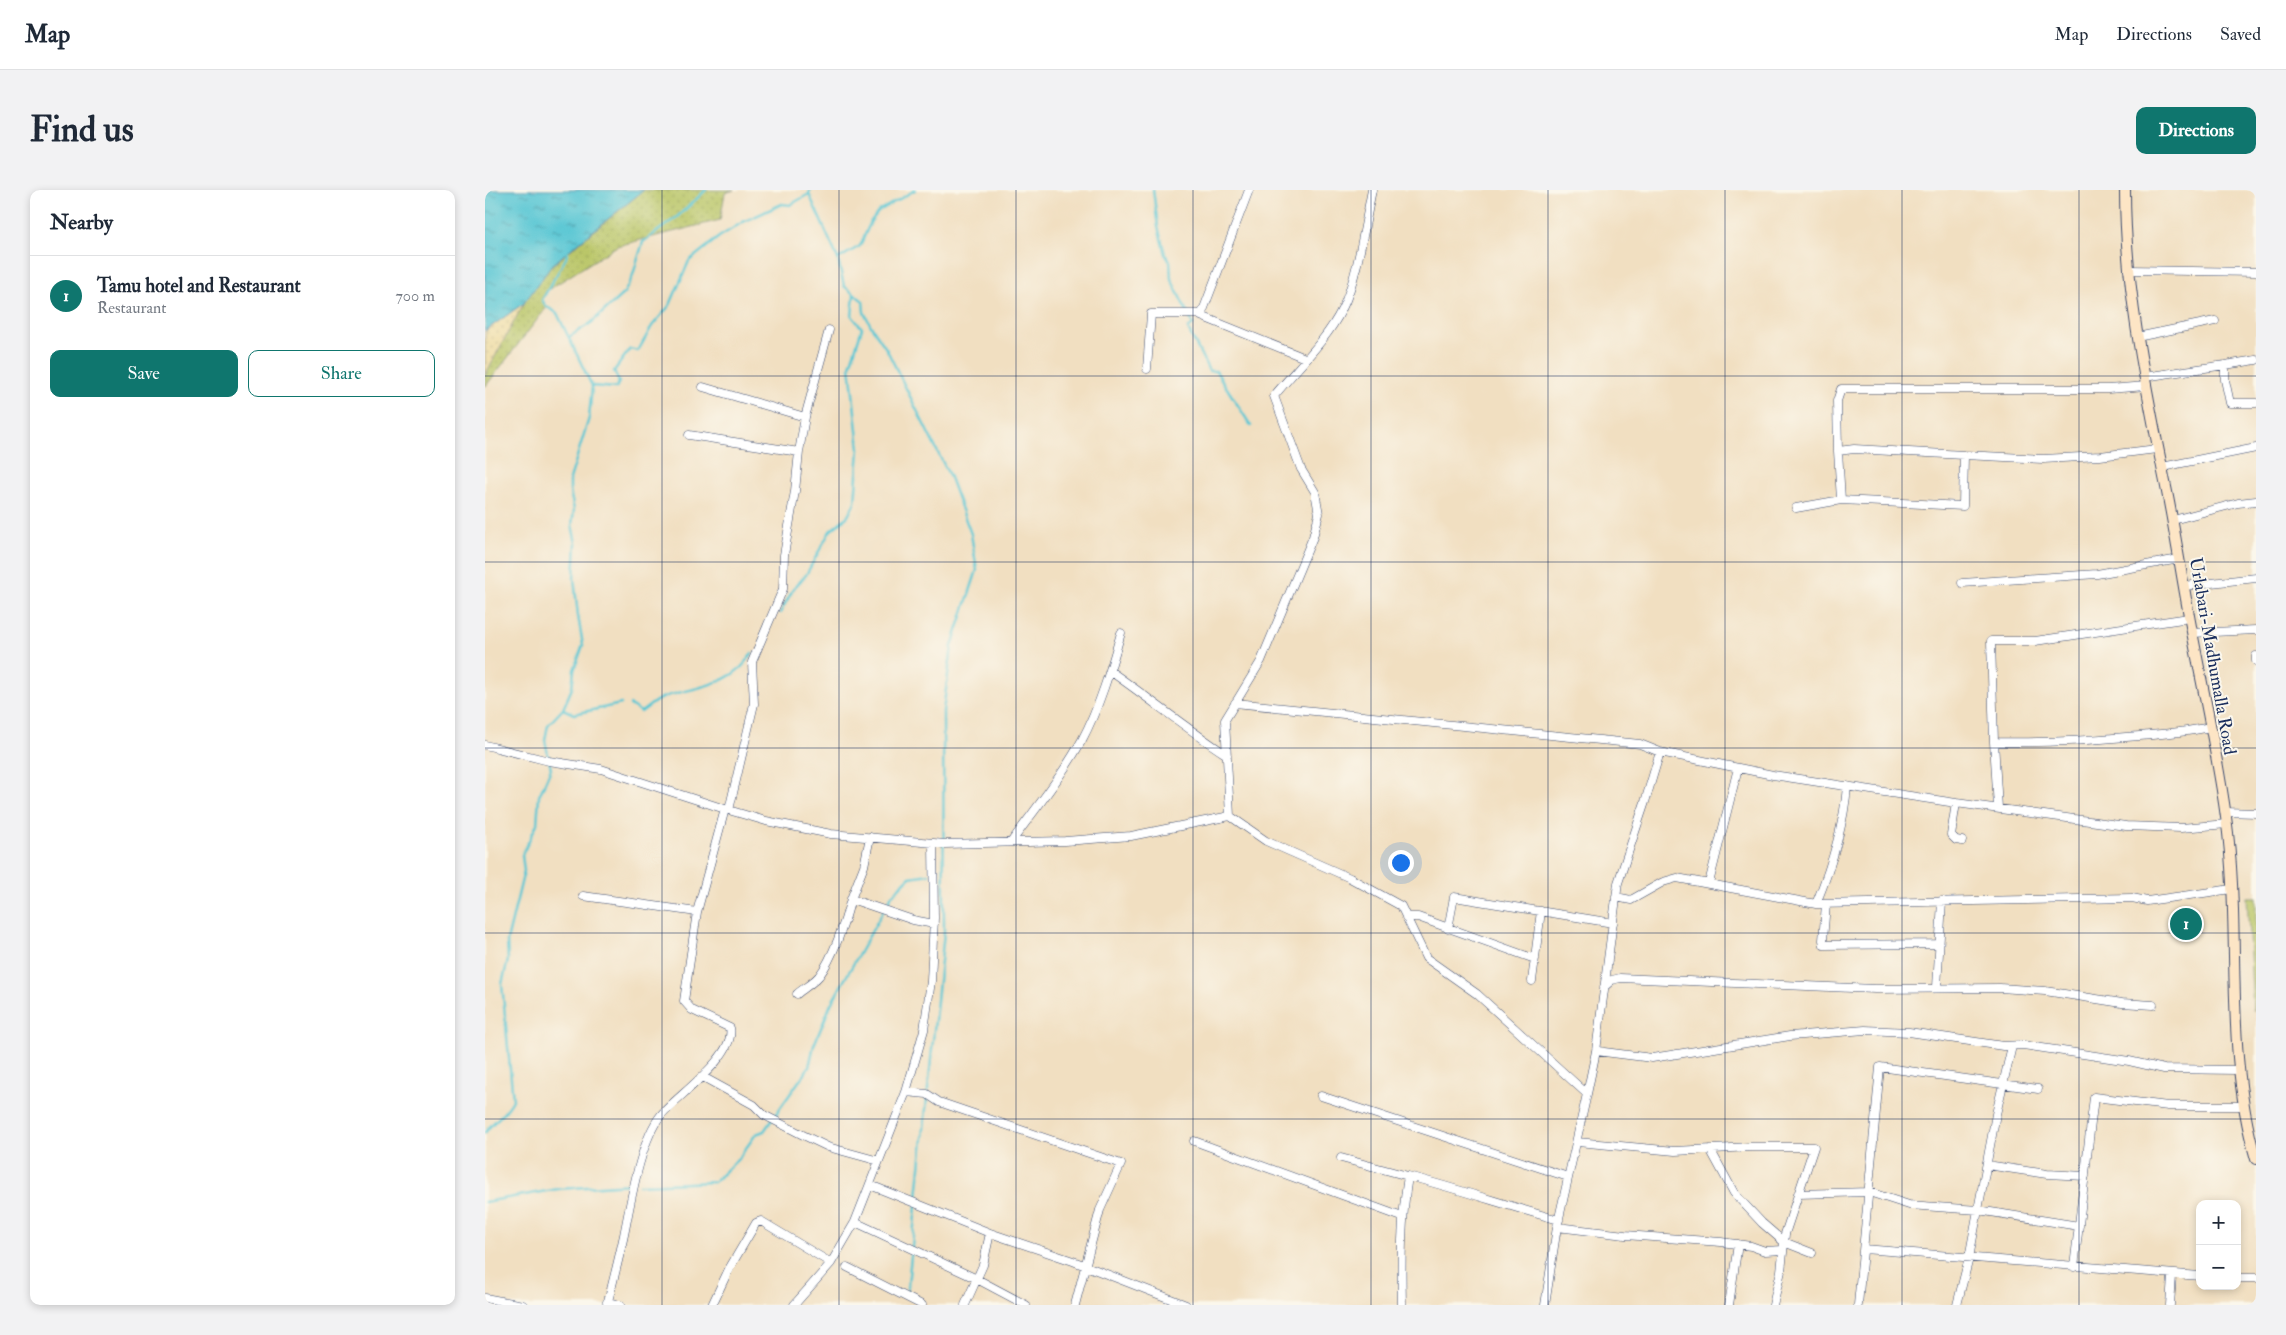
<!DOCTYPE html>
<html lang="en">
<head>
<meta charset="utf-8">
<style>
  body { margin:0; font-family:"IM FELL Double Pica",serif; background:#f2f2f3; color:#1f2937 }
  .controls { position:absolute; right:15px; bottom:15px; display:grid; overflow:hidden; border-radius:10px; box-shadow:0 2px 8px #0003 }
  .controls button { width:45px; height:45px; display:grid; place-items:center; padding:0; border:0; border-bottom:1px solid #e0e1e3; background:#fff; color:#1f2937; font:25px sans-serif }
  .you { position:absolute; left:915px; top:672px; width:18px; height:18px; margin:-12px; border:4px solid #fff; border-radius:50%; background:#1a73e8; box-shadow:0 0 0 8px #1a73e833 }
  .badge { display:grid; place-items:center; width:32px; height:32px; border-radius:50%; background:#0f766e; color:#fff; font-size:16px; font-weight:700 }
  .pin { position:absolute; translate:-50% -50%; border:2px solid #fff; box-shadow:0 1px 5px #0006 }
  .list { margin:0; padding:0; list-style:none }
  h2 { display:flex; justify-content:space-between; align-items:center; height:65px; margin:0; padding:0 20px; font-size:21px }
  h2 small { font-size:16px; font-weight:400; color:#747a83 }
  .list li { display:grid; grid-template-columns:32px 1fr auto; gap:15px; align-items:center; box-sizing:border-box; height:80px; padding:0 20px; border-top:1px solid #e0e1e3 }
  .list b { display:block; font-size:19px; white-space:nowrap }
  .list p { margin:0; font-size:16px; white-space:nowrap; color:#747a83 }
  .list em { font-size:16px; font-style:normal; color:#747a83 }
  .actions { display:flex; gap:10px; padding:15px 20px }
  .actions a { flex:1; padding:11px 0; border:1px solid #0f766e; border-radius:10px; text-align:center; font-size:18px; color:#0f766e }
  .actions .main { background:#0f766e; color:#fff }
  .map { position:relative; flex:none; width:1771px; height:1115px; overflow:hidden; border-radius:10px }
  header { display:flex; align-items:center; gap:30px; box-sizing:border-box; height:70px; padding:0 25px; background:#fff; border-bottom:1px solid #e0e1e3 }
  header strong { font-size:24px }
  nav { display:flex; gap:28px; margin-inline-start:auto; font-size:18px }
  .intro { display:flex; align-items:center; justify-content:space-between; box-sizing:border-box; height:120px; padding:0 30px }
  h1 { margin:0; font-size:35px }
  .button { padding:12px 22px; border-radius:10px; background:#0f766e; color:#fff; font-size:18px; font-weight:700 }
  main { display:flex; gap:30px; padding:0 30px }
  aside { flex:1; background:#fff; border-radius:10px; box-shadow:0 2px 8px #0003 }
  .map>svg:first-child { display:block }
  .grass { fill:url(#grass-dots); stroke:#6a7a63 }
  .sand { fill:url(#sand-dots); stroke:#84847e }
  .park { fill:#bac668; stroke:#6a7a63 }
  .water { fill:url(#water-ripples); stroke:#3c7b99 }
  .lines { fill:none; stroke-linecap:round; stroke-linejoin:round }
  .stream { stroke:#5cc7d4; stroke-width:2.5 }
  .minor-casing { stroke:#3b496d; stroke-width:9 }
  .secondary-casing { stroke:#3b496d; stroke-width:12 }
  .minor { stroke:#fff; stroke-width:8 }
  .secondary { stroke:#fde5c5; stroke-width:10 }
  .grid { fill:none; stroke:#1b2f5e; stroke-width:1; stroke-opacity:0.55 }
  .labels { text-anchor:middle; stroke-width:4; stroke-linejoin:round; paint-order:stroke }
  .street-label { font-size:18px; fill:#1b2f5e; stroke:#fbf7ec }
</style>
</head>
<body>
<header>
<strong>Map</strong>
<nav><a>Map</a><a>Directions</a><a>Saved</a></nav>
</header>
<div class="intro"><h1>Find us</h1><a class="button">Directions</a></div>
<main>
<aside>
<h2>Nearby<small></small></h2>
<ul class="list">
<li><span class="badge">1</span><div><b>Tamu hotel and Restaurant</b><p>Restaurant</p></div><em>700 m</em></li>
</ul>
<div class="actions"><a class="main">Save</a><a>Share</a></div>
</aside>
<div class="map">
<svg width="1771" height="1115" viewBox="0 0 1771 1115">
  <defs>
    <pattern id="grass-dots" width="8" height="8" patternUnits="userSpaceOnUse" patternTransform="scale(1.25)"><rect width="8" height="8" fill="#bac668"/><path d="M2 2h.1M6 6h.1" fill="none" stroke="#9faa5d" stroke-width="1.8" stroke-linecap="round"/></pattern>
    <pattern id="sand-dots" width="8" height="8" patternUnits="userSpaceOnUse" patternTransform="scale(1.25)"><rect width="8" height="8" fill="#eeda9e"/><path d="M2 2h.1M6 6h.1" fill="none" stroke="#ccbb8a" stroke-width="1.8" stroke-linecap="round"/></pattern>
    <pattern id="water-ripples" width="26" height="14" patternUnits="userSpaceOnUse" patternTransform="scale(1.25)"><rect width="26" height="14" fill="#5cc7d4"/><path d="M2 4q2-2 4 0t4 0M15 11q2-2 4 0t4 0" fill="none" stroke="#4ba2af"/></pattern>
  </defs>
  <rect width="100%" height="100%" fill="#fbf7ec"/>
  <filter id="ink" filterUnits="userSpaceOnUse"><feTurbulence type="fractalNoise" baseFrequency=".02" numOctaves="2"/><feDisplacementMap in="SourceGraphic" scale="10" xChannelSelector="R" yChannelSelector="G"/><feConvolveMatrix kernelMatrix="1 2 1 2 8 2 1 2 1" color-interpolation-filters="sRGB"/></filter>
  <filter id="wash" filterUnits="userSpaceOnUse"><feTurbulence type="fractalNoise" baseFrequency=".0096" numOctaves="4" result="noise"/><feDisplacementMap in="SourceGraphic" scale="20" xChannelSelector="R" yChannelSelector="G"/><feGaussianBlur stdDeviation="1.12" result="paint"/><feColorMatrix in="noise" values="0 0 0 0 0 0 0 0 0 0 0 0 0 0 0 0 0 1.4 0 .05"/><feComposite in="paint" operator="in"/></filter>
  <g filter="url(#wash)">
    <rect width="100%" height="100%" fill="#f1dfc1"/>
    <!-- grass -->
    <path class="grass" d="M159,0H249L240,3L235,30L132,56L61,101L57,110L62,117L0,197V185L23,140L39,113L67,75Z"/>
    <!-- sand -->
    <path class="sand" d="M39,113L0,185V141Z"/>
    <!-- park -->
    <path class="park" d="M1762,707H1771V820H1768Z"/>
    <!-- water -->
    <path class="water" d="M0,0H159L82,62L67,75L39,113L0,141Z"/>
    <g class="lines">
      <!-- stream -->
      <path class="stream" d="M325,0L324,4L353,69L359,96L378,111L379,122L386,136L402,160L464,285L486,344L492,380L467,456L458,521L459,742L422,1105
        M668,0L673,37L680,64L685,71L686,89L708,134L703,139L724,181H731L766,236
        M353,69L375,56L386,31L394,21L430,0
        M84,147L106,133L139,103L147,88L158,52L192,27L221,0
        M107,196L131,198L134,192L129,181L145,159L153,161L167,136L185,115L204,71L234,47L258,32L297,14L305,15L324,4
        M295,423L309,398L321,385L345,341L363,326L370,312L374,259L365,176L377,138L367,126L369,104
        M145,515L156,522C163,517 171,510 179,507C209,497 251,495 267,463
        M78,519L89,524L136,514
        M0,943C9,929 19,927 28,910L17,794L23,770L22,751L39,681L37,665L52,634L54,606L66,579L60,550L63,535L78,519L87,498L89,480L98,455L93,426L89,388L91,353L87,335L89,320L85,301V289L104,228L107,196L72,123L62,117L57,110L81,68L83,59
        M154,995L229,992L254,968L271,944L279,941L324,877L329,855L346,814L407,705L425,687L444,684
        M0,1012L73,999L145,994"/>
    </g>
  </g>
  <g filter="url(#ink)">
    <g class="lines">
      <!-- minor casing -->
      <g class="minor-casing">
        <path id="minor" d="M764,0L716,126L820,168
          M887,0C880,33 872,90 857,119C842,150 811,179 789,206L816,279L830,302L834,324L828,347L776,471L740,530L745,626L781,651L865,688L916,716L941,768L992,804L1102,904L1072,1037L1060,1115
          M1643,80L1771,82
          M1652,147L1730,131
          M1771,170L1740,175V190L1745,213H1771
          M662,179L666,124H717
          M1659,187L1740,175
          M218,197L320,227
          M204,245L314,262
          M1353,261L1352,211L1356,199H1623L1661,196
          M1677,277L1771,258
          M1356,310L1353,261L1369,259L1479,265
          M1311,318L1356,310L1478,316L1479,265L1558,269L1615,266L1672,259
          M1688,330L1753,313L1771,311
          M1477,393L1612,384L1694,369
          M1699,396L1771,388
          M1707,443L1771,440
          M1771,466V471
          M625,481C664,508 702,539 742,565
          M750,513L1155,554L1175,562L1288,585L1471,613L1641,636L1696,638L1742,634
          M1509,552L1506,451H1550L1704,428
          M0,555L64,571L116,579L240,619L281,631L346,644L460,654L580,651L646,646L745,626
          M1471,613L1466,645L1471,650L1477,651
          M1513,618L1509,552C1553,553 1597,551 1641,547C1669,545 1697,543 1725,537
          M244,620L269,514L267,472L298,399L299,365L310,301L314,262L320,227L344,140
          M1740,622L1771,623
          M527,651C551,618 577,586 597,550C614,518 626,478 636,443
          M1224,693L1253,578
          M98,706L212,722
          M1131,707L1146,710L1178,692L1192,688L1331,714C1346,677 1359,636 1362,596
          M366,709L379,676L385,647
          M1331,714L1647,708L1662,711L1747,699
          M1341,714L1338,750L1339,755L1454,754
          M921,727H933L1050,769
          M963,739L969,707L1128,733
          M1047,791L1056,721
          M1119,797L1127,790L1135,788L1390,799L1515,798L1560,801L1637,813L1668,815
          M1452,797L1457,711
          M312,804C319,798 328,793 334,786C348,768 360,732 366,709L428,730L449,734
          M1111,861L1167,868L1305,846L1380,840L1424,842L1518,856L1538,855L1644,871L1679,879L1753,880
          M218,887L269,915L279,925L318,945L343,957L394,971
          M421,902L442,904L454,912L636,974L615,1020L590,1115
          M1102,904L1111,861L1133,693L1160,612L1175,562
          M836,906L1083,987
          M709,951L917,1027
          M1092,952L1190,961L1266,957H1329L1300,1044L1296,1081L1288,1115
          M1225,959L1249,1003L1277,1033L1299,1052L1327,1063
          M856,968L923,986
          M1502,975L1562,984L1600,986
          M385,995L505,1043L588,1071L701,1115
          M1313,1004L1384,1002L1424,1015L1493,1020L1594,1036
          M370,1032L492,1089L541,1115
          M1072,1037L1140,1045L1236,1052L1266,1056L1280,1061L1298,1060
          M1379,1059L1715,1086
          M362,1077L437,1115
          M1589,1077L1609,907L1683,916H1757
          M1752,1088H1771
          M0,1108L38,1115
          M122,1112L135,1115
          M122,1115C128,1092 134,1068 139,1045C146,1011 155,951 176,925C193,905 251,866 245,838L207,820L199,811L212,722L240,619
          M227,1115L244,1079L271,1033L276,1031L346,1073
          M309,1115L346,1073L370,1032L421,902L439,840L446,791L449,728L448,653
          M480,1115L498,1075L505,1043
          M917,1115C916,1071 916,1030 923,986C974,999 1023,1016 1074,1030
          M1244,1115L1253,1054
          M1373,1115L1395,877L1553,899
          M1472,1115L1484,1068L1511,924L1527,856
          M1685,1115L1687,1086"/>
      </g>
      <!-- secondary casing -->
      <g class="secondary-casing">
        <path id="secondary" d="M1640,0C1640,102 1662,202 1682,302C1692,352 1699,402 1709,452C1720,510 1733,568 1741,627C1757,741 1738,857 1771,969"/>
      </g>
      <!-- minor -->
      <use href="#minor" class="minor"/>
      <!-- secondary -->
      <use href="#secondary" class="secondary"/>
    </g>
  </g>
  <!-- grid -->
  <path class="grid" d="M177,0V1115M354,0V1115M531,0V1115M708,0V1115M886,0V1115M1063,0V1115M1240,0V1115M1417,0V1115M1594,0V1115M0,186H1771M0,372H1771M0,558H1771M0,743H1771M0,929H1771"/>
  <g class="labels">
    <!-- street labels -->
    <g class="street-label">
      <text transform="translate(1728 466) rotate(80)" y="6">Urlabari-Madhumalla Road</text>
    </g>
  </g>
</svg>
<div class="controls">
<button>+</button>
<button>−</button>
</div>
<div class="you"></div>
<div class="pin badge" style="left:1701px;top:734px">1</div>
</div>
</main>
</body>
</html>
